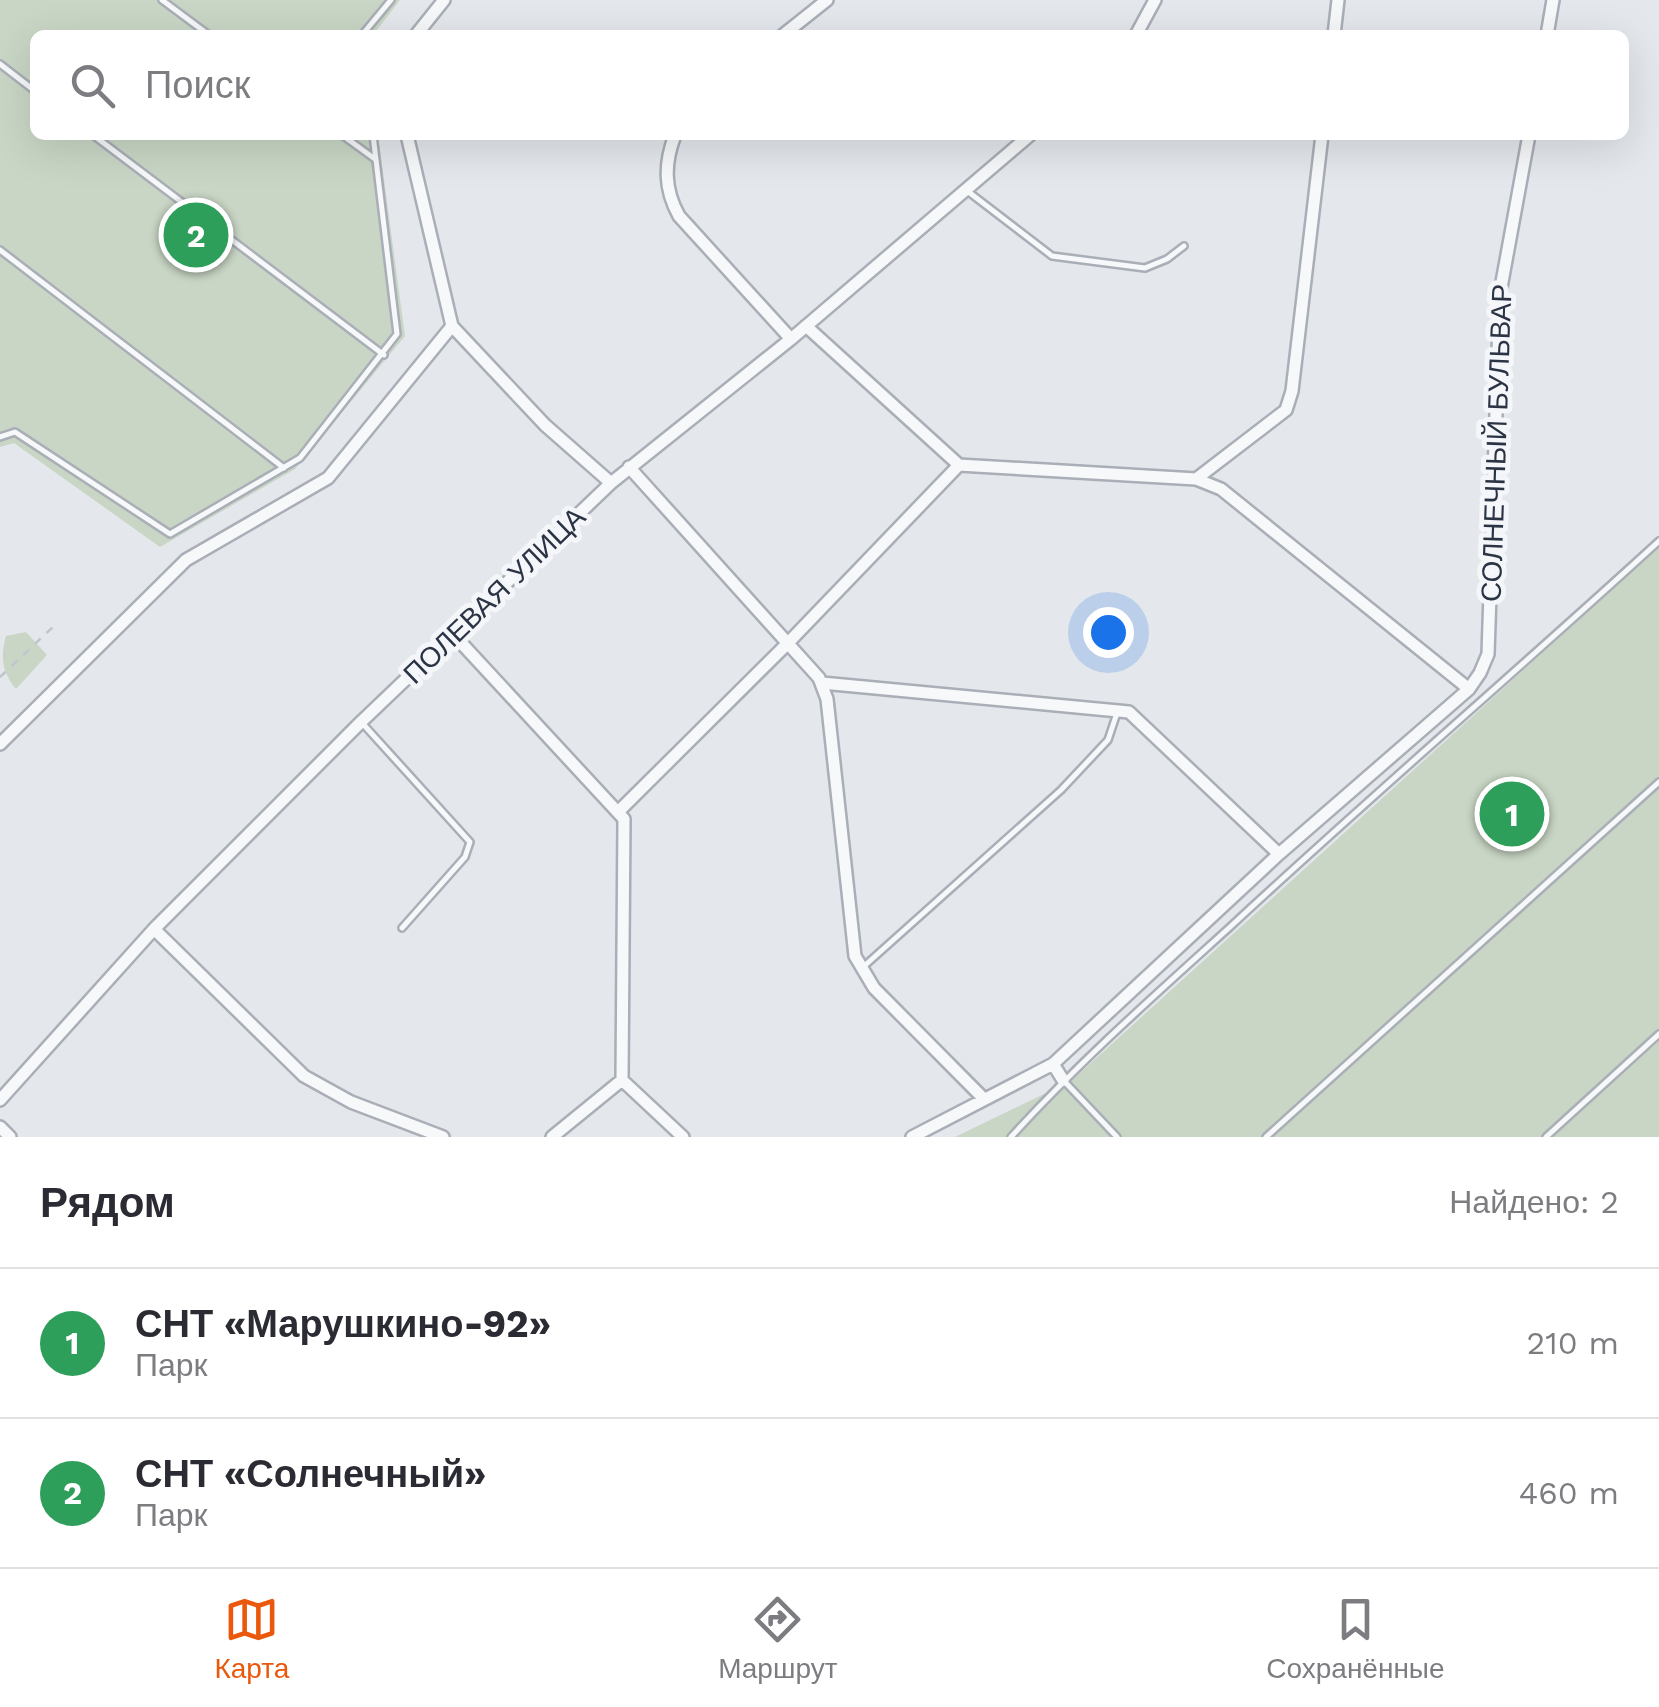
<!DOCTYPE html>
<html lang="ru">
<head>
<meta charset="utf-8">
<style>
  body { margin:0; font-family:"Work Sans",sans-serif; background:#f7f7f7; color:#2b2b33 }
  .you { position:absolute; left:1108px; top:632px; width:35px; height:35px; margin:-25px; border:8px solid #fff; border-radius:50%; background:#1a73e8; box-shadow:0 0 0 15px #1a73e833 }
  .badge { display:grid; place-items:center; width:65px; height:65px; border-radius:50%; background:#ea580c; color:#fff; font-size:32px; font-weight:700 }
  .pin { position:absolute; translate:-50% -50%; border:5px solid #fff; box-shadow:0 2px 10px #0006 }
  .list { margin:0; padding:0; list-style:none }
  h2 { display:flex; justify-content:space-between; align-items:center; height:130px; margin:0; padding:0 40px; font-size:42px }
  h2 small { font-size:32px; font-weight:400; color:#7c7c81 }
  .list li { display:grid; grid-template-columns:65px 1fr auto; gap:30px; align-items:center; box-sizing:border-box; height:150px; padding:0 40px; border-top:2px solid #e1e1e2 }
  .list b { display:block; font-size:38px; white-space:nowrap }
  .list p { margin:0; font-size:32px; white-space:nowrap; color:#7c7c81 }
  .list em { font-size:32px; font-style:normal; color:#7c7c81 }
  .icon { flex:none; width:55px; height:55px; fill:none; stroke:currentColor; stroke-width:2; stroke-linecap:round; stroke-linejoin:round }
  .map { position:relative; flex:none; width:1659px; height:1137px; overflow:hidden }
  .search { position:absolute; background:#fff; box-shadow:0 10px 40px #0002; left:30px; right:30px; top:30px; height:110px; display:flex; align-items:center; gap:25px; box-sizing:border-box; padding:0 35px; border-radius:15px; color:#7c7c81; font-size:38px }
  .sheet { height:430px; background:#fff }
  nav { display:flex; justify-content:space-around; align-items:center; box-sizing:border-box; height:140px; border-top:2px solid #e1e1e2; background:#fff; font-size:28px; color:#7c7c81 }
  nav a { display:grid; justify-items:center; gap:5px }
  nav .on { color:#ea580c }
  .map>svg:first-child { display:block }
  .green { fill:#c9d6c5 }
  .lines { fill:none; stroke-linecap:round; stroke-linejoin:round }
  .lane-casing { stroke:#a9aeb7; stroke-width:10 }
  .street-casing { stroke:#a9aeb7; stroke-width:16 }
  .path { stroke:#c2c5cb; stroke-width:2.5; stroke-dasharray:8 8; stroke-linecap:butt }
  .lane { stroke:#f7f8fa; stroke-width:5 }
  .street { stroke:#f7f8fa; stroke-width:11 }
  .labels { text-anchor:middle; stroke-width:10; stroke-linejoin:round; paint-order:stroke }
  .street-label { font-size:28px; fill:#2b3445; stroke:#f4f6f9 }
</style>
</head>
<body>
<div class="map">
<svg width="1659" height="1137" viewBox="0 0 1659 1137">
  <rect width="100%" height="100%" fill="#e4e7ec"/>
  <!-- green -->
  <path class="green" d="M0,0H400L373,35H35V135H378L405,336L295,469L160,547L14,443L0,447Z
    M1659,547V1137H955L1071,1081Z
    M26,632L47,655L16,689C2,672 0,657 6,636Z"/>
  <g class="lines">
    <!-- lane casing -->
    <g class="lane-casing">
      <path id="lane" d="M162,0L209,35
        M362,35L391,0
        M0,64L35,91
        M93,135L384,355
        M342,135L375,159
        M966,190L1052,256L1145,268L1167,259L1184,246
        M0,250L284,468
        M0,437L15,432L170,534L300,458L397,334L373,135
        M363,724L470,842L465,857L402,928
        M862,968L1061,790L1108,740L1117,713
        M1065,1082L1117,1137
        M1011,1137C1079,1062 1155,995 1230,927C1371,796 1517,671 1659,541
        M1266,1137L1659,782
        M1546,1137L1659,1034"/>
    </g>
    <!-- street casing -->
    <g class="street-casing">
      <path id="street" d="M416,35L444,0
        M783,35L827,0
        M1136,35L1155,0
        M1334,35L1338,0
        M1547,35L1553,0
        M407,135L452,326L545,425L611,483
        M675,135C664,164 664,189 679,216L791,339
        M806,326L959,465L1196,479L1221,489L1469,689
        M629,467L819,678L827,699L855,956L874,988L983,1098
        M1196,479L1286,410L1292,391L1322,135
        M453,634L624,819L622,1080L552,1137
        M822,683L1129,712L1279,854L1053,1064L1063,1080
        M0,744L186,560L328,478L452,326
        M620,810L787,644L959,465
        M1279,854L1469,689L1480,673L1488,654L1500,293L1529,135
        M154,929L304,1076L351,1102L443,1137
        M622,1080L683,1137
        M0,1100L154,929L361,722L611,483L791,339L1030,135
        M0,1127L10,1137
        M912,1137L1053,1064"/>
    </g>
    <!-- path -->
    <path class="path" d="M0,677L55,625"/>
    <!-- lane -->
    <use href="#lane" class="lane"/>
    <!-- street -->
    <use href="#street" class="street"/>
  </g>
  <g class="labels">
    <!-- street labels -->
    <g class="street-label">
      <text transform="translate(1496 443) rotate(-88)" y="10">СОЛНЕЧНЫЙ БУЛЬВАР</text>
      <text transform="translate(494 595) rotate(-44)" y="10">ПОЛЕВАЯ УЛИЦА</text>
    </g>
  </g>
</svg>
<div class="you"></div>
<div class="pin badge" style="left:1512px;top:814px;background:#2e9e5b">1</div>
<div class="pin badge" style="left:196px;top:235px;background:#2e9e5b">2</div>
<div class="search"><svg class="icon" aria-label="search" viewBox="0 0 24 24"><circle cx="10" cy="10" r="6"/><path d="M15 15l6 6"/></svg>Поиск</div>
</div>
<section class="sheet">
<h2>Рядом<small>Найдено: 2</small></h2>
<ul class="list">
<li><span class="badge" style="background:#2e9e5b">1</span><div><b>СНТ «Марушкино-92»</b><p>Парк</p></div><em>210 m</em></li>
<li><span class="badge" style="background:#2e9e5b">2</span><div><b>СНТ «Солнечный»</b><p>Парк</p></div><em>460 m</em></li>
</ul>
</section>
<nav>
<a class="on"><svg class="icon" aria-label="map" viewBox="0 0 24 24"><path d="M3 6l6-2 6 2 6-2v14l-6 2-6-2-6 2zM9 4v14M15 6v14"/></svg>Карта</a>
<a><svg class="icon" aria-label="directions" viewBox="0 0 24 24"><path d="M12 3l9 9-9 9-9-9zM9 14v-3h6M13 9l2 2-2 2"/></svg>Маршрут</a>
<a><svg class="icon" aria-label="saved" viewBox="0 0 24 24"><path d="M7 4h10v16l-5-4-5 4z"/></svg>Сохранённые</a>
</nav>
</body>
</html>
